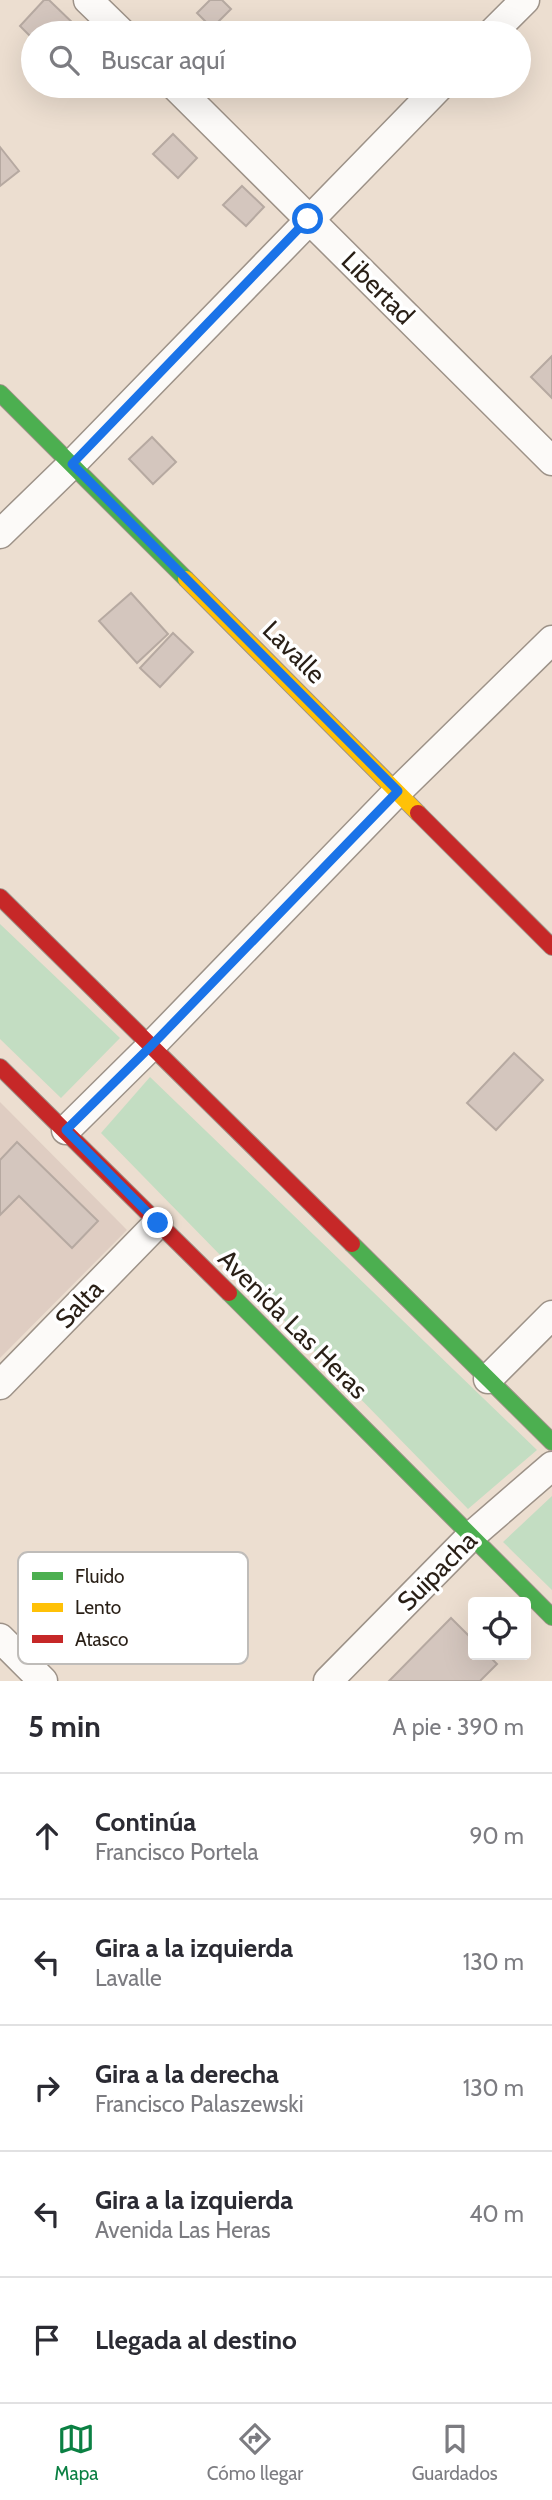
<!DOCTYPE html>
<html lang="es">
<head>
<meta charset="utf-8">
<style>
  body { margin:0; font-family:Cabin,sans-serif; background:#f7f7f7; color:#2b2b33 }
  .controls { position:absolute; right:21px; bottom:21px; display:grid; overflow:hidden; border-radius:7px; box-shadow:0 7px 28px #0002 }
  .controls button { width:63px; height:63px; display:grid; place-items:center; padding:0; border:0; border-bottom:2px solid #e1e1e2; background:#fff; color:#2b2b33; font:35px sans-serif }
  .stop { position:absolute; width:21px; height:21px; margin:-16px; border:5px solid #1a73e8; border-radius:50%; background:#fff }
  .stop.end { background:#1a73e8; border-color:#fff; box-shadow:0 2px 7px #0008 }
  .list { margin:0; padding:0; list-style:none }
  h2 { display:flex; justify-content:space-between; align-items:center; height:91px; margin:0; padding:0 28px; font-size:30px }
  h2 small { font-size:23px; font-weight:400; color:#7c7c81 }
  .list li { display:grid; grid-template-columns:46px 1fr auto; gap:21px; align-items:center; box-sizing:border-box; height:126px; padding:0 28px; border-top:2px solid #e1e1e2 }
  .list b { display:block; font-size:26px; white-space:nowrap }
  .list p { margin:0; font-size:23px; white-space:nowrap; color:#7c7c81 }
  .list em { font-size:23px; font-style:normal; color:#7c7c81 }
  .icon { flex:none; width:38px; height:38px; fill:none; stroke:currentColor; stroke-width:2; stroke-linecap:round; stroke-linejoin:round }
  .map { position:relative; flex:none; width:552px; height:1681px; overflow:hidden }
  .search { position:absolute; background:#fff; box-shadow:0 7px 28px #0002; left:21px; right:21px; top:21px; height:77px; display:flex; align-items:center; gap:18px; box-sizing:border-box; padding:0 24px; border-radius:38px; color:#7c7c81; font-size:26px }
  .sheet { height:721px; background:#fff }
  nav { display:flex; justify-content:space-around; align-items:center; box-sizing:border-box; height:98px; border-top:2px solid #e1e1e2; background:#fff; font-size:19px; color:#7c7c81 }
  nav a { display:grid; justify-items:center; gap:4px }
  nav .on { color:#0b8043 }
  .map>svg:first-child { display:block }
  .education { fill:#dfcdc2 }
  .green { fill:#c3ddc2 }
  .building { fill:#d4c6be; stroke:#b6a9a1; stroke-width:2 }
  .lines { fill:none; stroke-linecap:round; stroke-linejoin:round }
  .street-casing { stroke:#9d9288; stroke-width:31 }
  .fast-casing { stroke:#9d9288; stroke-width:18 }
  .slow-casing { stroke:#9d9288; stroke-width:18 }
  .jam-casing { stroke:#9d9288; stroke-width:18 }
  .street { stroke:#fcfaf8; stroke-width:28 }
  .fast { stroke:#4caf50; stroke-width:16 }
  .slow { stroke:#ffc107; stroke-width:16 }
  .jam { stroke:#c62828; stroke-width:16 }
  .route { stroke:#1a73e8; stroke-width:9 }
  .labels { text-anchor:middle; stroke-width:7; stroke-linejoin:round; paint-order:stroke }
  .street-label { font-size:26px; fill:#291f16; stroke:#fff }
  .key { fill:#fff; stroke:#bfbcb9; stroke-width:2 }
  .key-label { font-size:19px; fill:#291f16 }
</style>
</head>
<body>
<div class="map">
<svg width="552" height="1681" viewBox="0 0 552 1681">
  <rect width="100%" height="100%" fill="#ecded0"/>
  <!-- education -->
  <path class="education" d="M0,1102L127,1230L0,1358Z"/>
  <!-- green -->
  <path class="green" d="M0,924L120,1038L61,1098L0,1039Z
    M150,1077L537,1450L468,1509L101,1133Z
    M552,1496V1590L503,1542Z"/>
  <!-- building -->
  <path class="building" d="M44,0H49L78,28L73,33H33V39L20,26Z
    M210,0H222L231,9L212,28L197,13Z
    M173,134L197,158L178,178L153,154Z
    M0,147L19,171L0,186Z
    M242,186L264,207L246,226L223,205Z
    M552,356V398L531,377Z
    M152,437L176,462L153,484L129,459Z
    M131,593L168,634L137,663L99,621Z
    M173,633L193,652L160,687L140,668Z
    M514,1053L543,1080L496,1130L467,1103Z
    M17,1142L98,1221L72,1248L19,1196L0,1215V1160Z
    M451,1618L473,1640V1655H488L497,1664L480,1681H389Z"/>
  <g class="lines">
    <!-- street casing -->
    <g class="street-casing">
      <path id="street" d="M88,0L122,33
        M492,33L525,0
        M175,86L552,461
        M0,534L72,464L440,86
        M66,1130L151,1046L398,791L552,640
        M488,1379L552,1315
        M0,1385L158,1223
        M0,1638L43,1681
        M328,1681L470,1537L552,1466"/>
    </g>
    <!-- fast casing -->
    <g class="fast-casing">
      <path id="fast" d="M0,393L186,579
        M352,1244L552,1442
        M229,1293L552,1617"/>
    </g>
    <!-- slow casing -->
    <g class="slow-casing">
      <path id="slow" d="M186,579L418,813"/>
    </g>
    <!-- jam casing -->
    <g class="jam-casing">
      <path id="jam" d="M418,813L552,947
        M0,897L352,1244
        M0,1067L229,1293"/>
    </g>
    <!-- street -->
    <use href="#street" class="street"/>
    <!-- fast -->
    <use href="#fast" class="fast"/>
    <!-- slow -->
    <use href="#slow" class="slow"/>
    <!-- jam -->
    <use href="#jam" class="jam"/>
  </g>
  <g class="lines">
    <!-- route -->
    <path class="route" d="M158,1223L66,1130L151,1046L398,791L72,464L308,219"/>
  </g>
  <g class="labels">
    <!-- street labels -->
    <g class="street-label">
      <text transform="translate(378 288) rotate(45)" y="9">Libertad</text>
      <text transform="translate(294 652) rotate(45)" y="9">Lavalle</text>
      <text transform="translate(79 1304) rotate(-46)" y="9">Salta</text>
      <text transform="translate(293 1324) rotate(45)" y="9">Avenida Las Heras</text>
      <text transform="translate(437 1571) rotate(-45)" y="9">Suipacha</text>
    </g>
  </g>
  <!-- legend -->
  <rect x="18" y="1552" width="230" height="112" rx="10" class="key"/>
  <rect x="32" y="1572" width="31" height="8" fill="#4caf50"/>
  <rect x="32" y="1603" width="31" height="9" fill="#ffc107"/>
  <rect x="32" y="1635" width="31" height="8" fill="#c62828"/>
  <g class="key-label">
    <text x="75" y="1583">Fluido</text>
    <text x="75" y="1614">Lento</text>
    <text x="75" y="1646">Atasco</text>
  </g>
</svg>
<div class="controls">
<button><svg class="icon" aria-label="locate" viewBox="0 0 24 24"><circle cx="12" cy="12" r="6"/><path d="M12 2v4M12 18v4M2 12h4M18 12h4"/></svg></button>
</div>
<div class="stop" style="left:308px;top:219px"></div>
<div class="stop end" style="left:158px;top:1223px"></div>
<div class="search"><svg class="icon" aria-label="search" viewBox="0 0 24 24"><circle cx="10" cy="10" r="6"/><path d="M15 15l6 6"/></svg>Buscar aquí</div>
</div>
<section class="sheet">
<h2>5 min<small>A pie · 390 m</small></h2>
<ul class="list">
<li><svg class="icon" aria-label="ahead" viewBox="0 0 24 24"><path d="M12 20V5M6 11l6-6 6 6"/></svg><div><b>Continúa</b><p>Francisco Portela</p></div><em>90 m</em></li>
<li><svg class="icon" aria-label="left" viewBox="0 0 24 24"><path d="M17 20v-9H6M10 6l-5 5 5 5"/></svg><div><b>Gira a la izquierda</b><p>Lavalle</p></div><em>130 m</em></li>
<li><svg class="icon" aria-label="right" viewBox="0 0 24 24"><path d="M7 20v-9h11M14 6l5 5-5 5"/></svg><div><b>Gira a la derecha</b><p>Francisco Palaszewski</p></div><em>130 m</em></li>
<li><svg class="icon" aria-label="left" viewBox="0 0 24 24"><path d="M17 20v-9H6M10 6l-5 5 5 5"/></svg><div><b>Gira a la izquierda</b><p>Avenida Las Heras</p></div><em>40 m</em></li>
<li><svg class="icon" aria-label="arrive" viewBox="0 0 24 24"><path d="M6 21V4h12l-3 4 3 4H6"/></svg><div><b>Llegada al destino</b></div></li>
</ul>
</section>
<nav>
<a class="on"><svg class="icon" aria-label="map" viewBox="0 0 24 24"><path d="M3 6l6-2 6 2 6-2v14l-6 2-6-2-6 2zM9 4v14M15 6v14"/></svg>Mapa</a>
<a><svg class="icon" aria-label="directions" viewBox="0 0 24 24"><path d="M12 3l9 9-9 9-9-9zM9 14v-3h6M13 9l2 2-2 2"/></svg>Cómo llegar</a>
<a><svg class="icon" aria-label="saved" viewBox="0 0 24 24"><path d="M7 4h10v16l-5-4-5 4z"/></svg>Guardados</a>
</nav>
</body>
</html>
